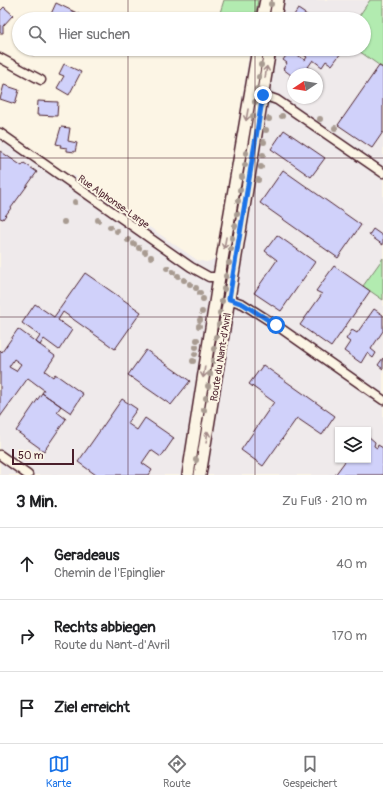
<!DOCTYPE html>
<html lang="de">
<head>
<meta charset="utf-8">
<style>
  body { margin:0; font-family:Pangolin,sans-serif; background:#f6f6f6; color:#202124 }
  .controls { position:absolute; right:12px; bottom:12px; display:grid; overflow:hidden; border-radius:0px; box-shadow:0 1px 3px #0004 }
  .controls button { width:36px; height:36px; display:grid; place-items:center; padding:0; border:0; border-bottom:1px solid #e0e0e0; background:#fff; color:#202124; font:20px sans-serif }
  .compass { position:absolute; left:287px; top:68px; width:36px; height:36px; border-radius:50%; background:#fff; box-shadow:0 1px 3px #0004; rotate:258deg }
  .scale { position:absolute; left:12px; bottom:10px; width:62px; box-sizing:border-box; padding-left:4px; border:2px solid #4a1f2b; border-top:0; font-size:11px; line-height:14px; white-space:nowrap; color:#4a1f2b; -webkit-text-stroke:3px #fcf5e5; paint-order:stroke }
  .stop { position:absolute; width:12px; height:12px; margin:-9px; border:3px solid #1a73e8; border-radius:50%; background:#fff }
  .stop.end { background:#1a73e8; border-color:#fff; box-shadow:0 1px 4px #0008 }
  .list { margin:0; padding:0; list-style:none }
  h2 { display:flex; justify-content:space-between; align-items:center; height:52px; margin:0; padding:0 16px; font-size:17px }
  h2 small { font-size:13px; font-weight:400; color:#757577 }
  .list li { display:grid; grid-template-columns:26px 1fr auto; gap:12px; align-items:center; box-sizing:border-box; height:72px; padding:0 16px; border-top:1px solid #e0e0e0 }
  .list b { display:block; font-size:15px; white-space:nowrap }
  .list p { margin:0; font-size:13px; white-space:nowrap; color:#757577 }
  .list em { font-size:13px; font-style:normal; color:#757577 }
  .icon { flex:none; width:22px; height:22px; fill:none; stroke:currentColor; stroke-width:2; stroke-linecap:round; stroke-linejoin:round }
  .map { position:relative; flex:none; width:383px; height:475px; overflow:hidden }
  .search { position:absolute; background:#fff; box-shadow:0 1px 3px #0004; left:12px; right:12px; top:12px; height:44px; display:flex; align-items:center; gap:10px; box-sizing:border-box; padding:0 14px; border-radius:22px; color:#757577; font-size:15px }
  .sheet { height:268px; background:#fff }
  nav { display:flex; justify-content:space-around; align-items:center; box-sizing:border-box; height:56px; border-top:1px solid #e0e0e0; background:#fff; font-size:11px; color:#757577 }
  nav a { display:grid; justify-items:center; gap:2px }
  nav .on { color:#1a73e8 }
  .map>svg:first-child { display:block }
  .built { fill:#efeaeb; fill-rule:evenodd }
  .green { fill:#b2ebb0; stroke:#7e856e }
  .building { fill:#d0d1fa; stroke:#4a1f2b; fill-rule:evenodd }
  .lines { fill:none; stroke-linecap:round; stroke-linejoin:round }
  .street-casing { stroke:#4a1f2b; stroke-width:11 }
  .secondary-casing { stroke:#4a1f2b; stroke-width:14 }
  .street { stroke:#fcf5e5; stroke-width:8 }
  .secondary { stroke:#fcf5e5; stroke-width:11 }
  .tree { fill:#a89b91 }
  .oneway { stroke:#a38a88 }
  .route { stroke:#1a73e8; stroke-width:5 }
  .grid { fill:none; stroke:#4a1f2b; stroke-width:1; stroke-opacity:0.55 }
  .labels { text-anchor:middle; stroke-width:4; stroke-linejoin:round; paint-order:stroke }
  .street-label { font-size:10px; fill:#4a1f2b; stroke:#fcf5e5 }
</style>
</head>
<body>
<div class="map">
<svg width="383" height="475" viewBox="0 0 383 475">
  <rect width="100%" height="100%" fill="#fcf5e5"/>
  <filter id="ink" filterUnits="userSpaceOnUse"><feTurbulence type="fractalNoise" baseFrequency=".025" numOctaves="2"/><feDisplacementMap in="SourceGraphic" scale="8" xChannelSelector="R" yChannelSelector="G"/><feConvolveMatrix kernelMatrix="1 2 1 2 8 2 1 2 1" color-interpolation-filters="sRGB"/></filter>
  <g filter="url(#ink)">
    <!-- built -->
    <path class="built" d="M258,0H383V475H0V134L69,182L74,175L197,260L206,262L210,261L215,258L217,253L250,49H364V19H255ZM293,74H317V98H293ZM338,430H368V460H338Z"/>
    <!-- green -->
    <path class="green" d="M224,0H258L255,19H218Z
      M370,0H383V68L356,49H364V19H357Z
      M259,73L261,74L232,252H229Z
      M383,258V300L363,286Z
      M228,260H230L195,475H193Z"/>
    <!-- building -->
    <path class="building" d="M56,3L79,14L76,19H61L51,14Z
      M4,7L13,15L3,26V33H0V11Z
      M298,9L313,19H299L294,15Z
      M29,49H41L42,53L33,55L29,53Z
      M305,49H344L332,65L326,61L322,67L313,60L308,67L318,74L317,76V74H293V82L289,79L291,75L283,69L287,63L283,60L290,50L305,60L307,57L302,54Z
      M64,64L81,72L69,95L57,88L64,76L59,74Z
      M379,66L383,68V132L372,148L338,125Z
      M4,85L19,90L15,104L0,99Z
      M38,101L58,102L57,116L37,115Z
      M61,127L70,128L68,141L77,143L75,152L67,151V148L60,147L61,145L56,144Z
      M284,130L325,158L311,177L271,149Z
      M0,151L22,166L24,163L37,172L3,219L0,218Z
      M283,170L361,225L338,258L260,203Z
      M373,229L383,236V245L369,235Z
      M277,235L315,262L281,311L254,293L277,260L265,251Z
      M334,266L370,291L331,347L300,325L322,294L316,291Z
      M85,273L141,312L115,349L63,312L58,320L72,330L59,350L44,339L40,345L36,342L40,336L22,323L35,304L54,317Z
      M374,309L383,315V331L371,349L376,353L373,358L367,353L361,363L344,351L350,342L346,339L352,330L357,333Z
      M18,329L55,356L45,371L53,377L55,374L83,394L71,413L42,393L44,390L28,378L0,417V350L2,352ZM14,359L21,364L16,371L9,367Z
      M146,350L190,381L171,405L128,375Z
      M383,358V369L378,365Z
      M263,365L335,416L322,435L297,418L263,466L241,450L274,402L249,384Z
      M42,393L61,406L57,412L66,419L44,451L16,431Z
      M122,399L137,409L127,423L137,430L145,418L174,438L161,457L151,450L142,463L152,470L149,475H96L78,462Z
      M368,436L375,442L374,446L377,448L378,445L383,448V475H335L346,460H368Z"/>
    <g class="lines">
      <!-- street casing -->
      <g class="street-casing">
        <path id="street" d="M0,58L41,80
          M263,95L277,100L383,173
          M0,133L191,267L209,277H219
          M229,299L243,304L276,325L383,400
          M0,455L28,475"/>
      </g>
      <!-- secondary casing -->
      <g class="secondary-casing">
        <path id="secondary" d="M262,19L266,0
          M275,19L278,0
          M188,475L219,277L258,49
          M200,475L270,49"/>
      </g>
      <!-- street -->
      <use href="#street" class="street"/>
      <!-- secondary -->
      <use href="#secondary" class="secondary"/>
    </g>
    <!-- trees -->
    <g class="tree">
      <circle cx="271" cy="4" r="3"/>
      <circle cx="263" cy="53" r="3"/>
      <circle cx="261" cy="65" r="3"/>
      <circle cx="259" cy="77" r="3"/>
      <circle cx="257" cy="89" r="3"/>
      <circle cx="255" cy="102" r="3"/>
      <circle cx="253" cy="116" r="3"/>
      <circle cx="282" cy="116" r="3"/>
      <circle cx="269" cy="119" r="3"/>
      <circle cx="320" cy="119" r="3"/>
      <circle cx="335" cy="128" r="3"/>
      <circle cx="266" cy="130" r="3"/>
      <circle cx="264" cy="142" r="3"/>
      <circle cx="246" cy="153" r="3"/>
      <circle cx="263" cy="155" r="3"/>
      <circle cx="245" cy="165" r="3"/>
      <circle cx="261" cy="167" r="3"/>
      <circle cx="242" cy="177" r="3"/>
      <circle cx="258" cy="180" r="3"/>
      <circle cx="240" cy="190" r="3"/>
      <circle cx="238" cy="201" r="3"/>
      <circle cx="75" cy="202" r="3"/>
      <circle cx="237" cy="214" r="3"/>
      <circle cx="98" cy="220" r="3"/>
      <circle cx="64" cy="222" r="3"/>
      <circle cx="235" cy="226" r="3"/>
      <circle cx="110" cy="227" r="3"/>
      <circle cx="117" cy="231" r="3"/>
      <circle cx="232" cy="238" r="3"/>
      <circle cx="128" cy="240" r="3"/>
      <circle cx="134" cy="244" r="3"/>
      <circle cx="139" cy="248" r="3"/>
      <circle cx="231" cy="249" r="3"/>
      <circle cx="145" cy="252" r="3"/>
      <circle cx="151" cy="257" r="3"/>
      <circle cx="229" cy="263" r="3"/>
      <circle cx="167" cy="268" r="3"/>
      <circle cx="173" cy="272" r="3"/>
      <circle cx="178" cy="276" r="3"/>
      <circle cx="226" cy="276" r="3"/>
      <circle cx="184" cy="280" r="3"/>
      <circle cx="190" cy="284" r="3"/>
      <circle cx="196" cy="288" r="3"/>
      <circle cx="224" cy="289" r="3"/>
      <circle cx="200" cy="293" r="3"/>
      <circle cx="203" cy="299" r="3"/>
      <circle cx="222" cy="301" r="3"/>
      <circle cx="202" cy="312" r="3"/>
      <circle cx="220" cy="313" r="3"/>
      <circle cx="200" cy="320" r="3"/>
      <circle cx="219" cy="325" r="3"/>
      <circle cx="199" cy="326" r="3"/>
      <circle cx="216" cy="337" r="3"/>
      <circle cx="197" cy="340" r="3"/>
      <circle cx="196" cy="347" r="3"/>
      <circle cx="214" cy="349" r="3"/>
      <circle cx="195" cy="354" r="3"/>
      <circle cx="193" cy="361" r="3"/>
      <circle cx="213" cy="361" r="3"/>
      <circle cx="210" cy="374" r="3"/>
      <circle cx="208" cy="386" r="3"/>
      <circle cx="206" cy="398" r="3"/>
      <circle cx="204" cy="410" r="3"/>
      <circle cx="196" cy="460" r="3"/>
    </g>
    <!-- one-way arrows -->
    <defs><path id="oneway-shaft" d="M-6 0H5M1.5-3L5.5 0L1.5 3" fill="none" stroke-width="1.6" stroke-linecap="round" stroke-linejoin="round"/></defs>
    <g class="oneway">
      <use href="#oneway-shaft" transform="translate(266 72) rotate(-81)"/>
      <use href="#oneway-shaft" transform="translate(247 115) rotate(100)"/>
      <use href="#oneway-shaft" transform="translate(225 243) rotate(100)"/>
      <use href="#oneway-shaft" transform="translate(204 372) rotate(99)"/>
      <use href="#oneway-shaft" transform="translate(207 437) rotate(-81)"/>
    </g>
  </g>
  <g class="lines" filter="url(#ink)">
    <!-- route -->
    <path class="route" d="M263,95L229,299L243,304L276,325"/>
  </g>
  <!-- grid -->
  <path class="grid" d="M128,0V19M255,0V19M128,49V475M255,49V475M0,158H383M0,317H383"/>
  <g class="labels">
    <!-- street labels -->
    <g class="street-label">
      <text transform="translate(114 201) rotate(35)" y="4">Rue Alphonse-Large</text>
      <text transform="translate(220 357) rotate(-81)" y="4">Route du Nant-d'Avril</text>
    </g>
  </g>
</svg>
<div class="controls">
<button><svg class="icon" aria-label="layers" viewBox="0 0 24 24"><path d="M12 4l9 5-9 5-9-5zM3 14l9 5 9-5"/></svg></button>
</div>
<svg class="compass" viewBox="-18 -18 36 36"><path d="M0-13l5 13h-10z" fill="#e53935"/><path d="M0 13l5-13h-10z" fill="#757577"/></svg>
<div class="scale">50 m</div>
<div class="stop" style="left:276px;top:325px"></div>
<div class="stop end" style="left:263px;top:95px"></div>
<div class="search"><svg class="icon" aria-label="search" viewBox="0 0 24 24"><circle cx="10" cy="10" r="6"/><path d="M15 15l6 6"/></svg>Hier suchen</div>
</div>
<section class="sheet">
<h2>3 Min.<small>Zu Fuß · 210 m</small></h2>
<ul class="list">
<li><svg class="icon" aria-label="ahead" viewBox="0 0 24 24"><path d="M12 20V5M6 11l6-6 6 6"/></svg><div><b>Geradeaus</b><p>Chemin de l'Epinglier</p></div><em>40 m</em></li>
<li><svg class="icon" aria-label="right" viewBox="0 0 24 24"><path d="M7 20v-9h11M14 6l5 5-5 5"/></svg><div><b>Rechts abbiegen</b><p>Route du Nant-d'Avril</p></div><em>170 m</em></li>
<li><svg class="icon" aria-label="arrive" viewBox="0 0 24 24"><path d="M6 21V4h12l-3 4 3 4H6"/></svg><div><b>Ziel erreicht</b></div></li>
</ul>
</section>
<nav>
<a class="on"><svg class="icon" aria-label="map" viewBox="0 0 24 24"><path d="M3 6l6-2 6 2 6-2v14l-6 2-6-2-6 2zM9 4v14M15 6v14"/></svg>Karte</a>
<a><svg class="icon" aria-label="directions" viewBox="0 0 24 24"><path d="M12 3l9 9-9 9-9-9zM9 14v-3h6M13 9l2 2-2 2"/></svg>Route</a>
<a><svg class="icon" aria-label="saved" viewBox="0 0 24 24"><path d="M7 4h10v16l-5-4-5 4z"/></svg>Gespeichert</a>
</nav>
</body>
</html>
